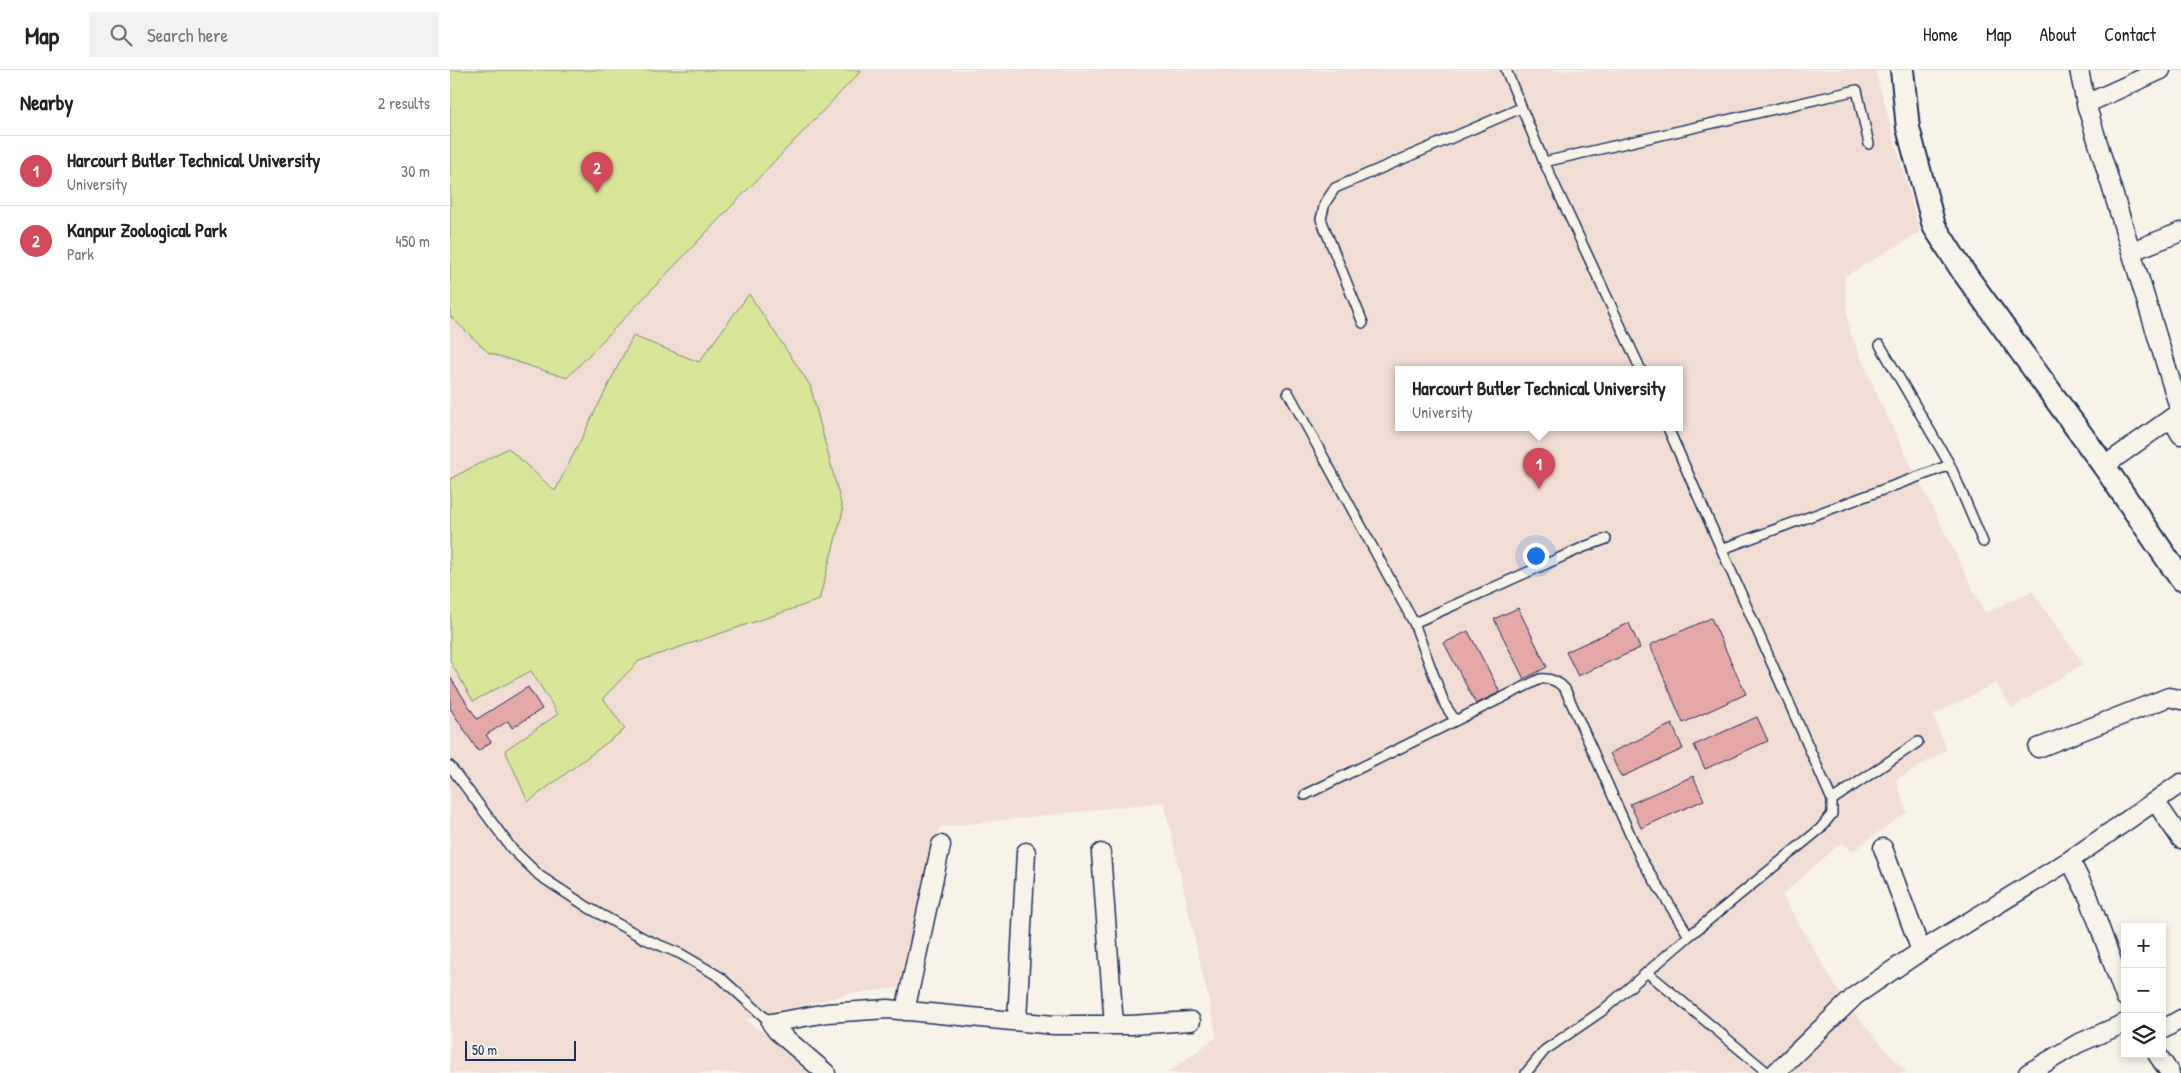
<!DOCTYPE html>
<html lang="en">
<head>
<meta charset="utf-8">
<style>
  body { margin:0; font-family:"Patrick Hand",sans-serif; background:#f2f2f2; color:#222 }
  .controls { position:absolute; right:15px; bottom:15px; display:grid; overflow:hidden; border-radius:0px; box-shadow:0 2px 8px #0003 }
  .controls button { width:45px; height:45px; display:grid; place-items:center; padding:0; border:0; border-bottom:1px solid #e0e0e0; background:#fff; color:#222; font:25px sans-serif }
  .scale { position:absolute; left:15px; bottom:12px; width:111px; box-sizing:border-box; padding-left:5px; border:2px solid #1b2f5e; border-top:0; font-size:14px; line-height:18px; white-space:nowrap; color:#1b2f5e; -webkit-text-stroke:4px #f7f3e8; paint-order:stroke }
  .you { position:absolute; left:1085px; top:485px; width:18px; height:18px; margin:-12px; border:4px solid #fff; border-radius:50%; background:#1a73e8; box-shadow:0 0 0 8px #1a73e833 }
  .badge { display:grid; place-items:center; width:32px; height:32px; border-radius:50%; background:#d1495b; color:#fff; font-size:16px; font-weight:700 }
  .pin { position:absolute; translate:-50% -41px; filter:drop-shadow(0 1px 2px #0008) }
  .pin::after { content:''; position:absolute; top:26px; width:18px; height:15px; background:inherit; clip-path:polygon(0 0,100% 0,50% 100%) }
  .popup { position:absolute; left:945px; top:296px; width:288px; height:65px; box-sizing:border-box; display:grid; place-content:center; border-radius:0px; background:#fff; filter:drop-shadow(0 1px 4px #0005); font-size:16px; white-space:nowrap; color:#767676 }
  .popup b { font-size:19px; color:#222 }
  .popup::after { content:''; position:absolute; left:50%; top:100%; margin-left:-10px; border:10px solid transparent; border-top-color:#fff }
  .list { margin:0; padding:0; list-style:none }
  h2 { display:flex; justify-content:space-between; align-items:center; height:65px; margin:0; padding:0 20px; font-size:21px }
  h2 small { font-size:16px; font-weight:400; color:#767676 }
  .list li { display:grid; grid-template-columns:32px 1fr auto; gap:15px; align-items:center; box-sizing:border-box; height:70px; padding:0 20px; border-top:1px solid #e0e0e0 }
  .list b { display:block; font-size:19px; white-space:nowrap }
  .list p { margin:0; font-size:16px; white-space:nowrap; color:#767676 }
  .list em { font-size:16px; font-style:normal; color:#767676 }
  .icon { flex:none; width:28px; height:28px; fill:none; stroke:currentColor; stroke-width:2; stroke-linecap:round; stroke-linejoin:round }
  .map { position:relative; flex:none; width:1731px; height:1003px; overflow:hidden }
  header { display:flex; align-items:center; gap:30px; box-sizing:border-box; height:70px; padding:0 25px; background:#fff; border-bottom:1px solid #e0e0e0 }
  header strong { font-size:24px }
  nav { display:flex; gap:28px; margin-inline-start:auto; font-size:18px }
  .search { width:350px; height:45px; background:#f2f2f2; display:flex; align-items:center; gap:12px; box-sizing:border-box; padding:0 18px; border-radius:0px; color:#767676; font-size:19px }
  main { display:flex }
  aside { flex:1; background:#fff }
  .map>svg:first-child { display:block }
  .built { fill:#f1ddd4; fill-rule:evenodd }
  .green { fill:#d9e598; stroke:#7a8a7b }
  .building { fill:#e4a9a7; stroke:#1b2f5e }
  .lines { fill:none; stroke-linecap:round; stroke-linejoin:round }
  .service-casing { stroke:#1b2f5e; stroke-width:12 }
  .minor-casing { stroke:#1b2f5e; stroke-width:21 }
  .tertiary-casing { stroke:#1b2f5e; stroke-width:26 }
  .service { stroke:#f7f3e8; stroke-width:9 }
  .minor { stroke:#f7f3e8; stroke-width:18 }
  .tertiary { stroke:#f7f3e8; stroke-width:22 }
</style>
</head>
<body>
<header>
<strong>Map</strong>
<div class="search"><svg class="icon" aria-label="search" viewBox="0 0 24 24"><circle cx="10" cy="10" r="6"/><path d="M15 15l6 6"/></svg>Search here</div>
<nav><a>Home</a><a>Map</a><a>About</a><a>Contact</a></nav>
</header>
<main>
<aside>
<h2>Nearby<small>2 results</small></h2>
<ul class="list">
<li><span class="badge">1</span><div><b>Harcourt Butler Technical University</b><p>University</p></div><em>30 m</em></li>
<li><span class="badge">2</span><div><b>Kanpur Zoological Park</b><p>Park</p></div><em>450 m</em></li>
</ul>
</aside>
<div class="map">
<svg width="1731" height="1003" viewBox="0 0 1731 1003">
  <rect width="100%" height="100%" fill="#f7f3e8"/>
  <filter id="ink" filterUnits="userSpaceOnUse"><feTurbulence type="fractalNoise" baseFrequency=".02" numOctaves="2"/><feDisplacementMap in="SourceGraphic" scale="10" xChannelSelector="R" yChannelSelector="G"/><feConvolveMatrix kernelMatrix="1 2 1 2 8 2 1 2 1" color-interpolation-filters="sRGB"/></filter>
  <g filter="url(#ink)">
    <!-- built -->
    <path class="built" d="M412,0H1425L1470,162L1394,207L1399,260L1431,334L1535,543L1582,521L1633,594L1562,638L1546,613L1483,645L1497,680L1446,710L1457,742L1401,782L1392,772L1332,825L1396,934L1457,1003H717L767,967L714,732L490,757L448,918L398,924L295,950L343,983L362,1003H0V246L39,283L117,308ZM949,300H1229V358H949Z"/>
    <!-- green -->
    <path class="green" d="M0,0H412L117,308L39,283L0,246Z
      M299,224L360,315L393,441L369,530L189,591L153,628L175,659L78,732L55,680L108,644L81,601L23,631L0,591V409L58,378L105,421L183,266L249,292Z"/>
    <!-- building -->
    <path class="building" d="M1068,538L1097,597L1074,609L1044,549Z
      M1261,548L1296,624L1233,653L1200,575Z
      M1179,553L1190,578L1128,606L1116,582Z
      M1018,561L1050,622L1026,634L994,573Z
      M0,607L27,649L78,617L92,639L62,658L58,651L36,665L41,672L28,681L0,638Z
      M1307,647L1318,671L1255,699L1244,675Z
      M1222,654L1233,679L1171,707L1160,683Z
      M1243,706L1254,730L1191,758L1180,734Z"/>
    <g class="lines">
      <!-- service casing -->
      <g class="service-casing">
        <path id="service" d="M1056,0L1094,92L1191,300
          M1094,92L1407,20L1419,74
          M913,253L871,149L875,133L885,118L1071,38
          M838,322L964,553L995,635L1005,650
          M1500,395L1533,472
          M1272,479L1500,395L1430,275
          M964,553L1134,477L1156,469
          M0,696L62,779L90,806L139,838L195,869L231,884L270,907L321,953
          M855,725L1090,609C1101,608 1108,611 1115,619L1191,789L1239,866
          M1382,730L1468,672
          M1198,903L1318,1003
          M1076,1003L1095,980L1152,941L1239,866L1370,759L1382,744V730L1218,358"/>
      </g>
      <!-- minor casing -->
      <g class="minor-casing">
        <path id="minor" d="M1629,0L1636,34L1730,341
          M1636,34L1711,0
          M1682,181L1731,162
          M1721,348L1731,365
          M1654,396L1731,341
          M1588,678L1719,627L1731,630
          M1705,731L1731,769
          M1433,778L1471,881
          M651,783L664,955
          M1620,790L1639,828L1675,927
          M455,941L491,775
          M567,951L576,782
          M1712,960L1731,949
          M1707,984L1720,1003
          M376,1003L327,961L321,953L377,943L438,939L604,955H681L741,951
          M1325,1003L1406,925L1471,881L1620,790L1731,713
          M1578,1003L1627,974L1675,953"/>
      </g>
      <!-- tertiary casing -->
      <g class="tertiary-casing">
        <path id="tertiary" d="M1452,0L1458,58L1484,156L1512,200L1654,396L1731,509"/>
      </g>
      <!-- service -->
      <use href="#service" class="service"/>
      <!-- minor -->
      <use href="#minor" class="minor"/>
      <!-- tertiary -->
      <use href="#tertiary" class="tertiary"/>
    </g>
  </g>
</svg>
<div class="controls">
<button>+</button>
<button>−</button>
<button><svg class="icon" aria-label="layers" viewBox="0 0 24 24"><path d="M12 4l9 5-9 5-9-5zM3 14l9 5 9-5"/></svg></button>
</div>
<div class="scale">50 m</div>
<div class="you"></div>
<div class="pin badge" style="left:1089px;top:419px">1</div>
<div class="popup"><b>Harcourt Butler Technical University</b>University</div>
<div class="pin badge" style="left:147px;top:123px">2</div>
</div>
</main>
</body>
</html>
